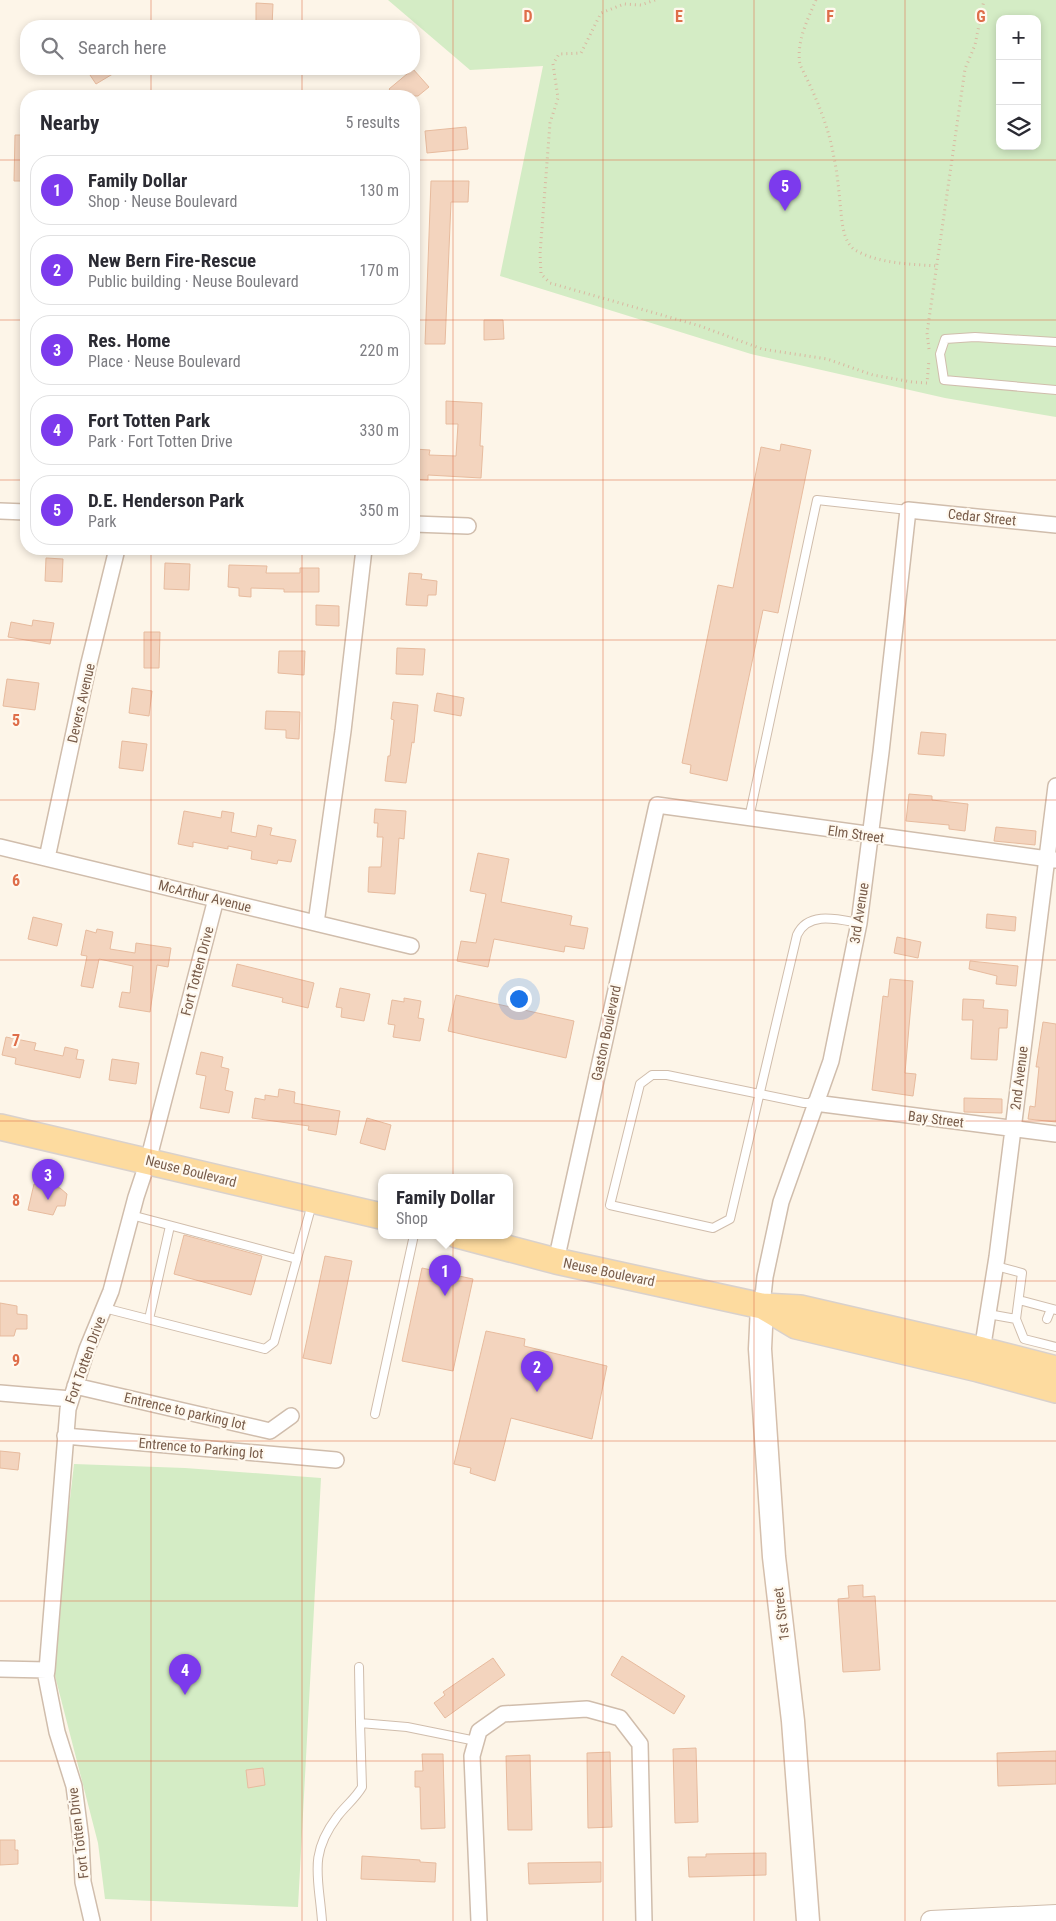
<!DOCTYPE html>
<html lang="en">
<head>
<meta charset="utf-8">
<style>
  body { margin:0; font-family:"Roboto Condensed",sans-serif; background:#f2f2f3; color:#2b2b33 }
  .controls { position:absolute; right:15px; top:15px; display:grid; overflow:hidden; border-radius:10px; box-shadow:0 2px 8px #0003 }
  .controls button { width:45px; height:45px; display:grid; place-items:center; padding:0; border:0; border-bottom:1px solid #e1e1e2; background:#fff; color:#2b2b33; font:25px sans-serif }
  .you { position:absolute; left:518px; top:998px; width:18px; height:18px; margin:-12px; border:4px solid #fff; border-radius:50%; background:#1a73e8; box-shadow:0 0 0 8px #1a73e833 }
  .badge { display:grid; place-items:center; width:32px; height:32px; border-radius:50%; background:#7c3aed; color:#fff; font-size:16px; font-weight:700 }
  .pin { position:absolute; translate:-50% -41px; filter:drop-shadow(0 1px 2px #0008) }
  .pin::after { content:''; position:absolute; top:26px; width:18px; height:15px; background:inherit; clip-path:polygon(0 0,100% 0,50% 100%) }
  .popup { position:absolute; left:378px; top:1174px; width:135px; height:65px; box-sizing:border-box; display:grid; place-content:center; border-radius:10px; background:#fff; filter:drop-shadow(0 1px 4px #0005); font-size:16px; white-space:nowrap; color:#7c7c81 }
  .popup b { font-size:19px; color:#2b2b33 }
  .popup::after { content:''; position:absolute; left:50%; top:100%; margin-left:-10px; border:10px solid transparent; border-top-color:#fff }
  .list { margin:0; padding:0; list-style:none }
  h2 { display:flex; justify-content:space-between; align-items:center; height:65px; margin:0; padding:0 20px; font-size:21px }
  h2 small { font-size:16px; font-weight:400; color:#7c7c81 }
  .list li { display:grid; grid-template-columns:32px 1fr auto; gap:15px; align-items:center; box-sizing:border-box; height:70px; margin:0 10px 10px; padding:0 10px; border:1px solid #e1e1e2; border-radius:20px }
  .list b { display:block; font-size:19px; white-space:nowrap }
  .list p { margin:0; font-size:16px; white-space:nowrap; color:#7c7c81 }
  .list em { font-size:16px; font-style:normal; color:#7c7c81 }
  .icon { flex:none; width:28px; height:28px; fill:none; stroke:currentColor; stroke-width:2; stroke-linecap:round; stroke-linejoin:round }
  .map { position:relative; flex:none; width:1056px; height:1921px; overflow:hidden }
  .search { position:absolute; background:#fff; box-shadow:0 2px 8px #0003; left:20px; top:20px; width:400px; height:55px; display:flex; align-items:center; gap:12px; box-sizing:border-box; padding:0 18px; border-radius:20px; color:#7c7c81; font-size:19px }
  .panel { position:absolute; background:#fff; box-shadow:0 2px 8px #0003; left:20px; top:90px; width:400px; height:465px; border-radius:20px }
  .map>svg:first-child { display:block }
  .green { fill:#d4ecc5; fill-rule:evenodd }
  .building { fill:#f3d4be; stroke:#e7bb9e }
  .lines { fill:none; stroke-linecap:round; stroke-linejoin:round }
  .service-casing { stroke:#d0bdac; stroke-width:10 }
  .minor-casing { stroke:#d0bdac; stroke-width:18 }
  .tertiary-casing { stroke:#d0bdac; stroke-width:22 }
  .secondary-casing { stroke:#d5bfac; stroke-width:25 }
  .primary-casing { stroke:#d9d1cc; stroke-width:28 }
  .path { stroke:#d9b8a1; stroke-width:3; stroke-dasharray:1 4; stroke-linecap:butt }
  .service { stroke:#fff; stroke-width:8 }
  .minor { stroke:#fff; stroke-width:15 }
  .tertiary { stroke:#fff; stroke-width:20 }
  .secondary { stroke:#fff; stroke-width:22 }
  .primary { stroke:#fddb9f; stroke-width:25 }
  .grid { fill:none; stroke:#df6e4a; stroke-width:1; stroke-opacity:0.55 }
  .labels { text-anchor:middle; stroke-width:4.5; stroke-linejoin:round; paint-order:stroke }
  .street-label { font-size:14px; fill:#785c4a; stroke:#fff9ef }
  .grid-label { font-size:16px; text-anchor:middle; font-weight:bold; fill:#df6e4a; stroke:#fff9ef; stroke-width:4.5; stroke-linejoin:round; paint-order:stroke }
</style>
</head>
<body>
<div class="map">
<svg width="1056" height="1921" viewBox="0 0 1056 1921">
  <rect width="100%" height="100%" fill="#fdf5e8"/>
  <!-- green -->
  <path class="green" d="M388,0H1056V417L945,398L751,354L500,276L543,66L470,70ZM1000,19H1037V146H1000Z
    M74,1464L185,1468L321,1478L298,1907L105,1899L98,1843L54,1672L56,1622Z"/>
  <!-- building -->
  <path class="building" d="M256,3L273,4L272,26H256Z
    M86,69H121L96,84Z
    M413,69L429,87L418,96H395L389,89Z
    M466,127L468,149L427,153L425,131Z
    M15,135H26V181H14Z
    M431,181H469L468,202H451L445,344H425Z
    M484,320H503L504,339L484,340Z
    M446,401L482,403L480,446H483L481,478L428,475V480L414,479V449L430,450L429,455L456,456L458,424H446Z
    M781,444L811,450L778,613L763,610L727,781L690,773L691,765L682,763L718,585L733,588L761,447L780,451Z
    M46,558L63,559L62,582L45,581Z
    M165,563L190,564L189,590L164,589Z
    M229,565L267,566L266,573H300V568H319V592H284V589L251,588V597L239,596V588L228,587Z
    M409,573L422,574L421,579L437,581L436,595H428L427,606L406,605Z
    M316,605L339,606V626L316,625Z
    M33,620L54,623L50,644L8,637L11,622L32,626Z
    M144,632H160L159,668H144Z
    M397,648L425,649L423,675L396,674Z
    M279,651H305L304,675L278,673Z
    M7,679L39,683L35,710L3,706Z
    M132,688L152,691L149,716L129,713Z
    M437,693L464,698L461,716L434,711Z
    M393,702L418,705L414,743L412,742L406,783L385,781L388,756H390L394,720L391,719Z
    M266,711L300,712L299,739L286,738V730L265,729Z
    M921,732L946,734L944,756L918,754Z
    M122,741L147,744L143,771L119,768Z
    M909,794L932,796V800L968,804L965,831L949,829V825L906,821Z
    M375,809L406,811L404,839L399,838L395,894L368,892L369,867H381L383,837H377L378,823H374Z
    M184,811L221,818L222,811L234,813L231,832L256,837L258,825L272,828L270,835L296,840L291,862L278,860L277,864L251,859L252,851L228,846V849L193,842V847L178,844Z
    M996,827L1036,831L1035,845L994,841Z
    M478,853L509,859L501,902L572,916L570,925L588,928L584,949L565,946L564,952L494,939L488,967L457,961L461,941L476,943L486,894L470,891Z
    M987,914L1016,917L1015,931L986,928Z
    M33,917L62,924L57,946L28,939Z
    M97,929L113,932L110,949L135,953L136,943L171,948L168,967L157,965L150,1012L119,1007L122,992L130,993L133,966L99,959L93,988L81,986L87,956L81,955L86,930L96,933Z
    M897,937L921,942L918,958L894,953Z
    M970,961L1018,966L1016,986L996,984L997,976L969,969Z
    M237,964L314,983L308,1008L282,1002L283,998L232,986Z
    M890,979L913,981L905,1073L916,1074L913,1096L872,1090L883,996L888,997Z
    M340,988L370,994L364,1021L341,1017L342,1008L336,1007Z
    M456,995L574,1021L566,1058L448,1031Z
    M404,998L421,1001L418,1018L424,1019L420,1041L393,1037L395,1025L388,1024L392,1000L404,1002Z
    M963,999L984,1000L983,1008L1008,1010L1007,1028H999L997,1060L971,1059L973,1020H962Z
    M1043,1022L1056,1024V1122L1028,1119L1030,1106L1035,1107L1039,1067H1036Z
    M6,1037L36,1043L34,1050L63,1056L65,1047L78,1050L76,1059L84,1060L80,1078L15,1064L16,1058L2,1055Z
    M201,1052L223,1057L221,1067L229,1069L225,1090L233,1092L229,1113L200,1108L206,1076L196,1074Z
    M112,1059L139,1063L136,1084L109,1080Z
    M279,1089L295,1092L294,1103L340,1111L336,1135L308,1130L309,1126L252,1118L255,1098L265,1100V1095L278,1097Z
    M964,1098L1002,1099V1113L964,1112Z
    M367,1118L391,1125L385,1150L360,1143Z
    M34,1184L60,1188L67,1194L65,1206H57L53,1215L28,1210Z
    M184,1235L262,1256L251,1295L174,1274Z
    M325,1256L352,1261L331,1364L303,1358Z
    M422,1268L473,1279L453,1371L402,1361Z
    M0,1303L17,1306V1314L27,1315V1329H16L14,1336H0Z
    M486,1331L525,1339L524,1346L607,1366L592,1439L511,1418L495,1481L470,1473L471,1468L454,1464Z
    M0,1451L20,1453L18,1470L0,1468Z
    M863,1585V1597L875,1596L880,1670L843,1672L838,1599L849,1598L848,1586Z
    M622,1656L685,1696L674,1714L611,1675Z
    M493,1658L505,1675L445,1718L434,1703L445,1695L443,1692Z
    M696,1748L698,1822L675,1823L673,1749Z
    M1056,1751V1784L998,1786L997,1753Z
    M610,1752L612,1827L588,1828L587,1753Z
    M422,1754H443L445,1828L421,1829L420,1787H415V1771H423Z
    M530,1755L532,1830H508L506,1756Z
    M263,1768L265,1785L248,1788L246,1770Z
    M0,1840H15V1850H18V1864L0,1865Z
    M766,1853V1875L689,1877L688,1857H706V1854Z
    M362,1856L420,1860V1862L436,1863L435,1882L361,1879Z
    M601,1862V1882L529,1884L528,1863Z"/>
  <g class="lines">
    <!-- service casing -->
    <g class="service-casing">
      <path id="service" d="M1056,342L975,337L945,339L940,354L944,380L1056,390
        M749,818L817,500L908,510
        M815,1103H804L667,1075H652L640,1084L610,1205L713,1228L730,1219L797,935C808,911 837,919 859,923
        M131,1215L297,1259
        M1019,1300L1056,1310
        M104,1308L265,1349L274,1342L312,1204
        M988,1314L1016,1319L1022,1273L996,1266
        M149,1319L170,1226
        M1016,1319L1024,1339L1056,1347
        M1047,1319L1051,1309
        M375,1414L414,1235
        M359,1667L360,1723L407,1727L476,1741
        M322,1921C319,1878 308,1855 337,1817C345,1806 355,1799 362,1787L360,1723"/>
    </g>
    <!-- minor casing -->
    <g class="minor-casing">
      <path id="minor" d="M0,511L26,512
        M414,524L468,526
        M0,847L411,946
        M47,858L88,667L117,549
        M316,923L343,731L364,549
        M815,1103L1056,1134
        M556,1261L657,805L1056,860
        M762,1306L765,1277L781,1202L831,1061L859,923L881,752L908,510L1056,525
        M981,1357L997,1257L1056,786
        M75,1386L270,1431L291,1416
        M0,1393L71,1399
        M65,1436L336,1460
        M0,1669L47,1670
        M92,1921L83,1882L81,1840L74,1786L57,1732L46,1676L47,1670L68,1409L87,1349L111,1291L136,1197L148,1161L216,899
        M479,1921L472,1756L479,1731L503,1714L587,1709L620,1718L640,1744L644,1921"/>
    </g>
    <!-- tertiary casing -->
    <g class="tertiary-casing">
      <path id="tertiary" d="M931,1921L1056,1915"/>
    </g>
    <!-- secondary casing -->
    <g class="secondary-casing">
      <path id="secondary" d="M762,1306L760,1349L774,1557L793,1721L808,1921"/>
    </g>
    <!-- primary casing -->
    <g class="primary-casing">
      <path id="primary" d="M0,1127L381,1216
        M457,1235L556,1261L762,1306L800,1308L982,1350L1056,1369
        M764,1307L796,1326L978,1369L1056,1390"/>
    </g>
    <!-- path -->
    <path class="path" d="M655,0L641,5L624,4L601,13L581,53L559,54L553,64L558,98L550,123L540,254L541,274L550,283L700,326L762,349L827,359L873,375L912,382L927,383L929,360
      M816,0C807,21 796,42 800,65C815,94 829,127 834,158C838,176 839,194 841,212C842,224 844,243 855,250C879,264 911,264 937,266
      M929,349L927,333L965,69L975,45L984,0"/>
    <!-- service -->
    <use href="#service" class="service"/>
    <!-- minor -->
    <use href="#minor" class="minor"/>
    <!-- tertiary -->
    <use href="#tertiary" class="tertiary"/>
    <!-- secondary -->
    <use href="#secondary" class="secondary"/>
    <!-- primary -->
    <use href="#primary" class="primary"/>
  </g>
  <!-- grid -->
  <path class="grid" d="M151,0V26M302,0V26M453,0V1921M603,0V1921M754,0V1921M905,0V1921M151,69V96M302,69V96M0,160H26M414,160H1056M0,320H26M414,320H1056M0,480H26M414,480H1056M151,549V1921M302,549V1921M0,640H1056M0,800H1056M0,960H1056M0,1121H1056M0,1281H1056M0,1441H1056M0,1601H1056M0,1761H1056"/>
  <g class="labels">
    <!-- street labels -->
    <g class="street-label">
      <text transform="translate(982 517) rotate(6)" y="5">Cedar Street</text>
      <text transform="translate(81 703) rotate(-77)" y="5">Devers Avenue</text>
      <text transform="translate(856 834) rotate(8)" y="5">Elm Street</text>
      <text transform="translate(205 896) rotate(14)" y="5">McArthur Avenue</text>
      <text transform="translate(859 913) rotate(-81)" y="5">3rd Avenue</text>
      <text transform="translate(197 971) rotate(-75)" y="5">Fort Totten Drive</text>
      <text transform="translate(606 1033) rotate(-78)" y="5">Gaston Boulevard</text>
      <text transform="translate(1019 1078) rotate(-83)" y="5">2nd Avenue</text>
      <text transform="translate(936 1119) rotate(7)" y="5">Bay Street</text>
      <text transform="translate(191 1171) rotate(14)" y="5">Neuse Boulevard</text>
      <text transform="translate(609 1272) rotate(12)" y="5">Neuse Boulevard</text>
      <text transform="translate(85 1360) rotate(-70)" y="5">Fort Totten Drive</text>
      <text transform="translate(185 1411) rotate(13)" y="5">Entrence to parking lot</text>
      <text transform="translate(201 1448) rotate(5)" y="5">Entrence to Parking lot</text>
      <text transform="translate(781 1614) rotate(-97)" y="5">1st Street</text>
      <text transform="translate(78 1833) rotate(-97)" y="5">Fort Totten Drive</text>
    </g>
  </g>
  <g class="grid-label">
    <text x="528" y="22">D</text>
    <text x="679" y="22">E</text>
    <text x="830" y="22">F</text>
    <text x="981" y="22">G</text>
    <text x="16" y="726">5</text>
    <text x="16" y="886">6</text>
    <text x="16" y="1046">7</text>
    <text x="16" y="1206">8</text>
    <text x="16" y="1366">9</text>
  </g>
</svg>
<div class="controls">
<button>+</button>
<button>−</button>
<button><svg class="icon" aria-label="layers" viewBox="0 0 24 24"><path d="M12 4l9 5-9 5-9-5zM3 14l9 5 9-5"/></svg></button>
</div>
<div class="you"></div>
<div class="pin badge" style="left:445px;top:1296px">1</div>
<div class="popup"><b>Family Dollar</b>Shop</div>
<div class="pin badge" style="left:537px;top:1392px">2</div>
<div class="pin badge" style="left:48px;top:1200px">3</div>
<div class="pin badge" style="left:185px;top:1695px">4</div>
<div class="pin badge" style="left:785px;top:211px">5</div>
<div class="search"><svg class="icon" aria-label="search" viewBox="0 0 24 24"><circle cx="10" cy="10" r="6"/><path d="M15 15l6 6"/></svg>Search here</div>
<section class="panel">
<h2>Nearby<small>5 results</small></h2>
<ul class="list">
<li><span class="badge">1</span><div><b>Family Dollar</b><p>Shop · Neuse Boulevard</p></div><em>130 m</em></li>
<li><span class="badge">2</span><div><b>New Bern Fire-Rescue</b><p>Public building · Neuse Boulevard</p></div><em>170 m</em></li>
<li><span class="badge">3</span><div><b>Res. Home</b><p>Place · Neuse Boulevard</p></div><em>220 m</em></li>
<li><span class="badge">4</span><div><b>Fort Totten Park</b><p>Park · Fort Totten Drive</p></div><em>330 m</em></li>
<li><span class="badge">5</span><div><b>D.E. Henderson Park</b><p>Park</p></div><em>350 m</em></li>
</ul>
</section>
</div>
</body>
</html>
